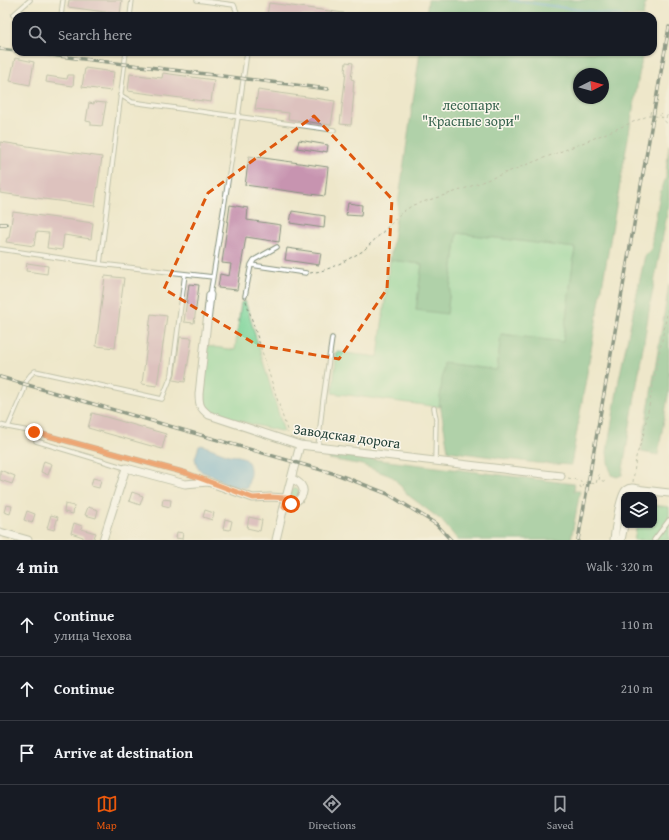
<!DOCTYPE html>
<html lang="en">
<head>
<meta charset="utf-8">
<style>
  body { margin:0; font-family:"Gentium Book Plus",serif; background:#242831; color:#f1f3f6 }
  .controls { position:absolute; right:12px; bottom:12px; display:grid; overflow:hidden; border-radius:8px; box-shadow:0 1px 3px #0004 }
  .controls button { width:36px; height:36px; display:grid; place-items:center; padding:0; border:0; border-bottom:1px solid #363941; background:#171b24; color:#f1f3f6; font:20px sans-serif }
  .compass { position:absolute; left:573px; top:68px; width:36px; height:36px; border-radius:50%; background:#171b24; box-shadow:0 1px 3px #0004; rotate:84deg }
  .stop { position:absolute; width:12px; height:12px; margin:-9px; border:3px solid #ea580c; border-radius:50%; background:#fff }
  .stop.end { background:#ea580c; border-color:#fff; box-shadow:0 1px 4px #0008 }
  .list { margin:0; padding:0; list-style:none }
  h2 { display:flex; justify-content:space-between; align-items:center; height:52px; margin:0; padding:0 16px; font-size:17px }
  h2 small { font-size:13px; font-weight:400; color:#9ea1a6 }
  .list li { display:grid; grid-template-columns:26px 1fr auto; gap:12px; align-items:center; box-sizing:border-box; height:64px; padding:0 16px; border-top:1px solid #363941 }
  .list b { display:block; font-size:15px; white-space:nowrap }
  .list p { margin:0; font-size:13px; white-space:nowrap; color:#9ea1a6 }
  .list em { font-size:13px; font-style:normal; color:#9ea1a6 }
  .icon { flex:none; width:22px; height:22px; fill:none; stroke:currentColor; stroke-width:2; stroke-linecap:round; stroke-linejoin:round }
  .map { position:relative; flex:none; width:669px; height:540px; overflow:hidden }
  .search { position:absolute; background:#171b24; box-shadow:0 1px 3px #0004; left:12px; right:12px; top:12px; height:44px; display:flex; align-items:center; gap:10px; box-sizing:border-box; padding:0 14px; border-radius:12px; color:#9ea1a6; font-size:15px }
  .sheet { height:244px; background:#171b24 }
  nav { display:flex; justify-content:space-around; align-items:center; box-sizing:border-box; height:56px; border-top:1px solid #363941; background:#171b24; font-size:11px; color:#9ea1a6 }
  nav a { display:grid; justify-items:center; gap:2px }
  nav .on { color:#ea580c }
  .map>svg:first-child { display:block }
  .green { fill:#7cd398; stroke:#4e8866 }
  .forest { fill:#65b580; stroke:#42795a; fill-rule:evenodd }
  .water { fill:#56a3cf; stroke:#3a7082 }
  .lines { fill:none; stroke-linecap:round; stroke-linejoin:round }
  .stream { stroke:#56a3cf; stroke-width:2 }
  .building { fill:#c794b0 }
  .service-casing { stroke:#86927f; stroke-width:5.5 }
  .minor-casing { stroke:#86927f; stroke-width:9 }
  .path { stroke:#86927f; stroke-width:1; stroke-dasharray:3 3; stroke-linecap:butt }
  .service { stroke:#fff; stroke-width:3.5 }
  .minor { stroke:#fff; stroke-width:7 }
  .rail-casing { stroke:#1f3d34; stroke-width:3.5 }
  .rail { stroke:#fbf7ec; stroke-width:2; stroke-dasharray:6; stroke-linecap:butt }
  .route { stroke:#ea580c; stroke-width:5 }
  .marked { fill:none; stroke:#de580e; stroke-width:3; stroke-dasharray:8 5; stroke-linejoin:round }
  .labels { text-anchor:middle; stroke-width:3; stroke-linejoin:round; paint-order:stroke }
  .park-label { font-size:14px; fill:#36624d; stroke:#fbf7ec }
  .street-label { font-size:14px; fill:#1f3d34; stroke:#fbf7ec }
</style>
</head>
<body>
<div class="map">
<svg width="669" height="540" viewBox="0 0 669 540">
  <rect width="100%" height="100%" fill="#fbf7ec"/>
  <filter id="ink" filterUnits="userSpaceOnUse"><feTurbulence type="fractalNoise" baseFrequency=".025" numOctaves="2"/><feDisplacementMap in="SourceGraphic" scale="8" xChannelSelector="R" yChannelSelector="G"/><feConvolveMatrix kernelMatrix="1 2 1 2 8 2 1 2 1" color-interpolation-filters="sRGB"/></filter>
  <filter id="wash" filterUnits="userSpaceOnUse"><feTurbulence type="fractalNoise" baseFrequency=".012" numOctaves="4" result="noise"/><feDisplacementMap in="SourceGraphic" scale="16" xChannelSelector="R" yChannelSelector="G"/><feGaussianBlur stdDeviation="0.9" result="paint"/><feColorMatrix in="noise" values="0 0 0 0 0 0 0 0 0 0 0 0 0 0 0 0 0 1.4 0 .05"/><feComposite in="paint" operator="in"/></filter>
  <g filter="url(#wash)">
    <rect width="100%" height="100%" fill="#eee7ca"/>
    <!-- green -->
    <path class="green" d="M457,233L575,248L563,342L502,334L497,370L444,363L439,407L332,393L337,352L378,357L390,260L422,264L416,310L447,313Z
      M245,301L284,432C268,428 213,417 205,405C202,402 202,398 201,394L207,346L235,350L241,303Z
      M295,488H297L299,491C298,495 294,500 290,501C290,496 291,490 295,488Z
      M654,505L669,507V540H634L637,525H654Z"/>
    <!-- forest -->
    <path class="forest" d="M428,0H646L643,16H426Z
      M420,52H643L571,465L536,463L448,451L440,404L439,407L444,363L497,370L501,334L563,342L575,248L457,233L447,314L416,310L422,264L390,260ZM579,74H603V98H579Z
      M669,145V204L650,305L622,475L617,477L611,475L608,462L607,452L619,379L645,255C652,250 653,246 652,238L660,194L666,177V171Z
      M669,285V390L658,455L641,452Z
      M331,454L575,484L574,491H580L571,540H458L441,520L408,495L393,477L362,465L329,459Z"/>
    <!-- water -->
    <path class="water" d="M202,445C211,448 220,452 229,455C233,456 238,455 242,457C254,462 250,478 247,488L228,486L214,476L202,472L197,467L195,458L199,446Z"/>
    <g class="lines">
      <!-- stream -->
      <path class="stream" d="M510,0L622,16"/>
    </g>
    <g id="blocks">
      <!-- building -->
      <path class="building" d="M69,0H122L120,14L68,7Z
        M269,3L344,13L343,16H267Z
        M15,58L34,62L30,85L10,81Z
        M346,62L353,63L351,79L354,80L353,92H354L351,125L340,124L346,72H345Z
        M85,68L114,72L111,91L82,87Z
        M163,73L214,80L211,102L128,91L130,74L162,78Z
        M68,75H74L73,86L46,82L47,76L67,79Z
        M258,90L335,101L331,125L288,119L289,113L255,109Z
        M94,102L106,103L102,126L91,125V122L86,121L89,103L94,104Z
        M299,140L328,145L327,152L323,151V152L297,148Z
        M0,142L102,157L95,206L0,193Z
        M249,156L328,167L325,196L245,185Z
        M348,203L362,205L361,216L346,215Z
        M230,205L248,208L247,220L281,225L279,242L246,237L237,290L218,288L220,274L229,276L231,264L222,263Z
        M292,211L325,216L324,228L290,223Z
        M13,212L93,223L91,239L64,235L62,250L47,248L49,233L36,232L34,246L6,242L7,238H9Z
        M287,248L321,253L319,265L285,260Z
        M27,263L48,266L47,274L26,271Z
        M105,276L124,278L115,348L96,346Z
        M189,284L199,285L194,323L184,322Z
        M151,314L167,316L157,386L142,384Z
        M180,337L192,338L185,382L173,380L175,374Z
        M92,413L166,434L162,449L88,428Z
        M44,461L52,464L48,475L41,472Z
        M0,470L15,476L12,484L0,480Z
        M93,478L101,480L99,488L91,486Z
        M132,492L143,496L140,505L129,501Z
        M163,499L171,500L170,507L162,505Z
        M65,504L74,506L73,514L64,512Z
        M6,505L12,506L10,514L4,512Z
        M88,507L98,510L96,518L85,515Z
        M205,510L214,513L212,520L203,517Z
        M27,511L35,514L32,523L24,520Z
        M51,515L58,517L54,530L47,528Z
        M249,517L262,520L260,531L247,528Z
        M225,519L232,521L230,530L223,529Z
        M74,523L82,526L81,529L96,533L93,540H83V537L71,533Z
        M177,532L183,533L182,539L176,538Z"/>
    </g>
  </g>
  <g filter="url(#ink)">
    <use href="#blocks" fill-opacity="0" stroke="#86927f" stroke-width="1"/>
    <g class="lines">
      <!-- service casing -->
      <g class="service-casing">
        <path id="service" d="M197,0L234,5L238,15L242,16
          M13,15L30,0
          M61,16L63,0
          M130,16L132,0
          M126,52L100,264L213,277L238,117L247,52
          M120,95L132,102L334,130
          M0,249L100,264
          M251,265L306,273
          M210,295L213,277
          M245,296L251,265L254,260L277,247
          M434,408L436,419L435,461
          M0,425L8,427L24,390C25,381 28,376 35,371L162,399L172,374L185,274
          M8,427L34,432L186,473L205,480
          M36,441L126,468
          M318,447L323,400L332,338
          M654,540L669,520"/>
      </g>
      <!-- minor casing -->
      <g class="minor-casing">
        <path id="minor" d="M210,295L199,394C199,405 200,408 209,415L300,445L561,476
          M635,489L669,493
          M284,507C289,505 298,502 301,497C307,488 299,481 291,479
          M0,532L28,540
          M103,540L126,468L185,484L208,482L253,498L270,497L286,498
          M276,540L286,498L300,445
          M614,540C615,530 620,496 626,490C630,487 634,488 639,489
          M621,540L624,525"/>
      </g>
      <!-- path -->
      <path class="path" d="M650,114L651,110
        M660,116L661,112
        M660,117L669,125
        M310,273L321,271L330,268L343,262L363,251L392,223L401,213L413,205L461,190L580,144L650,115L666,118L669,112
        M246,301L288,433
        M568,478L581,481L580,487L583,488L584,482L596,484L598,475H600L599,480L607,482
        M633,482L636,457L643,437L669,304"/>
      <!-- service -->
      <use href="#service" class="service"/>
      <!-- minor -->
      <use href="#minor" class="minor"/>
      <!-- rail casing -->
      <g class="rail-casing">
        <path id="rail" d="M0,49L16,51
          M26,52L328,89
          M0,224H6
          M0,377L339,475L388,494L436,524L451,540
          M578,540L669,27"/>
      </g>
      <!-- rail -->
      <use href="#rail" class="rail"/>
    </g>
  </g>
  <g class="lines" filter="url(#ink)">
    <!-- route -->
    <path class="route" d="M34,432L186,473L253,498L270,497L286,498L284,507L291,504"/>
  </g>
  <!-- marked area -->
  <path d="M0 0H669V540H0ZM314,116L392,199L387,289L339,359L257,345L164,289L208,193Z" fill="#eee7ca" fill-opacity=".55" fill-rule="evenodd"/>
  <path class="marked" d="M314,116L392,199L387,289L339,359L257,345L164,289L208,193Z"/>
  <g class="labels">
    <!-- park labels -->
    <g class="park-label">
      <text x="471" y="110">лесопарк<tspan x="471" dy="16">"Красные зори"</tspan></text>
    </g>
    <!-- street labels -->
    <g class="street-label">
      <text transform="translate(347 436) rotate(8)" y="5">Заводская дорога</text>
    </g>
  </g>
</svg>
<div class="controls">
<button><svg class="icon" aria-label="layers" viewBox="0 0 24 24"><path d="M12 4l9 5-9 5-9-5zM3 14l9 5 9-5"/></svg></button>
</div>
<svg class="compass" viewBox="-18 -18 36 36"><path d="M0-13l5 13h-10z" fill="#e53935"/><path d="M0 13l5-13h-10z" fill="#9ea1a6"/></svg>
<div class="stop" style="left:291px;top:504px"></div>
<div class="stop end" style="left:34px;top:432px"></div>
<div class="search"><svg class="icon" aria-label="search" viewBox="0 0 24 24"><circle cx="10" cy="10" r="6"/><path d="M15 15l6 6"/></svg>Search here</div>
</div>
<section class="sheet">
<h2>4 min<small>Walk · 320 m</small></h2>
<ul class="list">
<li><svg class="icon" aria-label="ahead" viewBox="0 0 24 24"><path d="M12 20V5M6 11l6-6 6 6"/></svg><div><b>Continue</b><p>улица Чехова</p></div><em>110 m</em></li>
<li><svg class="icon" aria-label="ahead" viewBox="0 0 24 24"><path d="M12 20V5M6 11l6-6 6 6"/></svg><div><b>Continue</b></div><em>210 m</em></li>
<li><svg class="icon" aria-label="arrive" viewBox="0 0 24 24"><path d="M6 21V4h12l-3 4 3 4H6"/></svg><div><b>Arrive at destination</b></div></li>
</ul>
</section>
<nav>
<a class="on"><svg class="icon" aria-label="map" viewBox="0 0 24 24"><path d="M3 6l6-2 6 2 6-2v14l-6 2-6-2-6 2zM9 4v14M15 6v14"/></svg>Map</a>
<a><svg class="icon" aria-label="directions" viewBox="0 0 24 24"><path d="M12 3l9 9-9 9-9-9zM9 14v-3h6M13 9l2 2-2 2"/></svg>Directions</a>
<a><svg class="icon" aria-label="saved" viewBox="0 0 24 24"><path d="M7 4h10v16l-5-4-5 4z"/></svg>Saved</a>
</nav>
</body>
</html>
